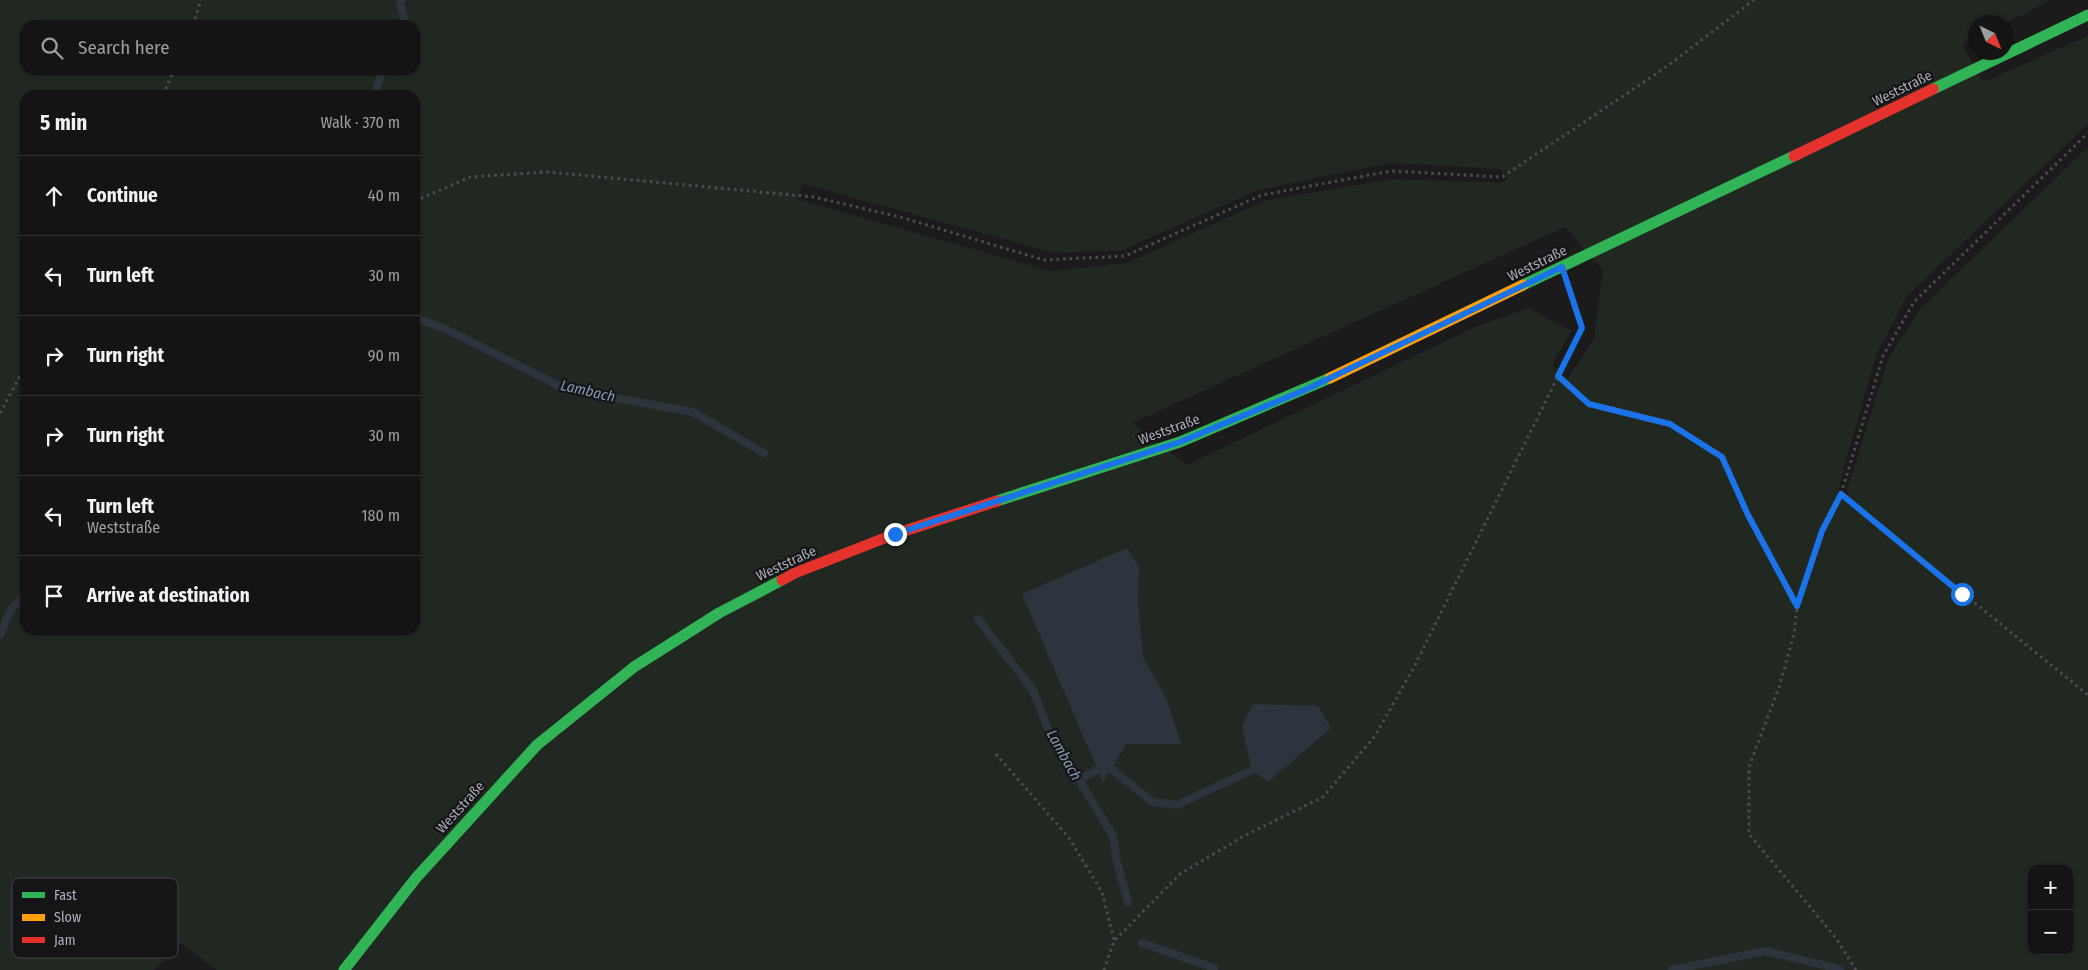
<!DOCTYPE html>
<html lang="en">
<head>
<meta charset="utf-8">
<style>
  body { margin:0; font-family:"Fira Sans Condensed",sans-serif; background:#212122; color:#f1f3f6 }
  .controls { position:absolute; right:15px; bottom:15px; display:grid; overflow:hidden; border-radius:10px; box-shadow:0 1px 4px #0004 }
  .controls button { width:45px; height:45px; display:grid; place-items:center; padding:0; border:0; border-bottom:1px solid #333334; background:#141414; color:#f1f3f6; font:25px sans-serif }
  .compass { position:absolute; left:1968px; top:15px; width:45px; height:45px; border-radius:50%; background:#141414; box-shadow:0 1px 4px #0004; rotate:137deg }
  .stop { position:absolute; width:15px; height:15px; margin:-11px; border:4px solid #1a73e8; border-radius:50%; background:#fff }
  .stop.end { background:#1a73e8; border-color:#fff; box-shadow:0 1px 5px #0008 }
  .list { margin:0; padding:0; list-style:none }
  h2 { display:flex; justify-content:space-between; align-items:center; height:65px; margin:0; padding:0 20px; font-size:21px }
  h2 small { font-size:16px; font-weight:400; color:#9d9ea0 }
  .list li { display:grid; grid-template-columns:32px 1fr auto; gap:15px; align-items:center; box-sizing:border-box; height:80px; padding:0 20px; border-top:1px solid #333334 }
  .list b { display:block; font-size:19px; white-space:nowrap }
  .list p { margin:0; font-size:16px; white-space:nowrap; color:#9d9ea0 }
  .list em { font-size:16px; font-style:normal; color:#9d9ea0 }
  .icon { flex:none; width:28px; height:28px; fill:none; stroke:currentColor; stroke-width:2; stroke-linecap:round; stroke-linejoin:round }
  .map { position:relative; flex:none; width:2088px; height:970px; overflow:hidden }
  .search { position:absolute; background:#141414; box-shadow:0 1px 4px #0004; left:20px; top:20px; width:400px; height:55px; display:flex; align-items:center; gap:12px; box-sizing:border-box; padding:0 18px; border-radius:15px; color:#9d9ea0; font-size:19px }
  .panel { position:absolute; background:#141414; box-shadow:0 1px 4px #0004; left:20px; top:90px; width:400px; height:545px; border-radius:15px }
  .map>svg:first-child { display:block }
  .green { fill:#212822; fill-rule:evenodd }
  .water { fill:#2e343d }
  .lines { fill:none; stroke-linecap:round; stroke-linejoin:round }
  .stream { stroke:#2e343d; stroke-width:8 }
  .path { stroke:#4c4d50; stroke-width:3; stroke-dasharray:2.5 4; stroke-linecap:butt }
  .fast { stroke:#30b455; stroke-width:11 }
  .slow { stroke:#ff9f0a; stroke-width:11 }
  .jam { stroke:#e5322d; stroke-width:11 }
  .route { stroke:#1a73e8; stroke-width:6 }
  .labels { text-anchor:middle; stroke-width:4.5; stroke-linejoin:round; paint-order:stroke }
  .street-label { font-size:14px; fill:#adb0bb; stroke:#151517 }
  .water-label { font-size:15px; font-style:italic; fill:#8699b4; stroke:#151517 }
  .key { fill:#151517; stroke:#434448; stroke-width:1 }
  .key-label { font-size:14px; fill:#adb0bb }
</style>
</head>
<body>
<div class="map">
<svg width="2088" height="970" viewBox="0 0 2088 970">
  <rect width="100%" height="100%" fill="#1b1b1b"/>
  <!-- green -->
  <path class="green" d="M0,0H2051L2006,23L1976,22L1975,38L1962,45L1983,82L2088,36V124L1907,296L1876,355L1836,497L1850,498L1847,490L1888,359L1921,308L2088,147V970H217L181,943L154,970H0ZM25,25H415V70H25ZM25,95H415V630H25ZM1390,163L1500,169L1509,178L1501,183L1392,179L1264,201L1127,263L1050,271L797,199L803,184L1054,253L1122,250L1258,190ZM1565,227L1603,270L1594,339L1568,378L1552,365L1571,331L1529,308L1475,327L1187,465L1132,423ZM1139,568L1138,602L1143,657L1167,699L1180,743L1127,744L1103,782ZM2032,869H2069V951H2032Z"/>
  <!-- water -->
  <path class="water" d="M1127,548L1139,567L1138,602L1143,657L1167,699L1181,744H1127L1103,782L1022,594Z
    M1253,704L1318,706L1331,728L1268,782L1252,770L1242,726Z"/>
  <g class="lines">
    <!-- stream -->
    <path class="stream" d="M402,0L400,3L406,25
      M375,95L382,70
      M415,318L443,328L566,389L693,412L764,453
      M978,619L1033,690L1054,744L1079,780L1113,836L1117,862L1128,902
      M0,635L11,609L25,595
      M1079,780L1106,765L1153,802L1177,805L1252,770
      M1142,943L1214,968L1213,970
      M1672,970L1765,951L1840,969"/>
    <!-- path -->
    <path class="path" d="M193,25L201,0
      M163,95L174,70
      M415,201L470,177L548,172L814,197L900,217L1044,260L1125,256L1262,195L1391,171L1502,177L1662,70L1754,0
      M1558,376L1589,404L1670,423L1722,457L1748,515L1797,605
      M0,413L25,367
      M1841,494L1883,356L1914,302L2088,133
      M996,754L1069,838L1102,892L1114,940
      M1104,970L1114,941L1180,874L1242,837L1323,797L1375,736L1414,667L1582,328L1570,292
      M1856,970L1836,938L1749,834V767L1779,687L1794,634L1797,606L1822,531L1841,494L2088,695"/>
    <!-- fast -->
    <path class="fast" d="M1933,89L2088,15
      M1523,285L1794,156
      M997,501L1180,442L1330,378
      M344,970L416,878L537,745L634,667L719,613L782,580"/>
    <!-- slow -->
    <path class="slow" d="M1330,378L1523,285"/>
    <!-- jam -->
    <path class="jam" d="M1794,156L1933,89
      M782,580L795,573L895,534L997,501"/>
  </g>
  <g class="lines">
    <!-- route -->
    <path class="route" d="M895,534L1180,442L1307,389L1562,267L1582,328L1558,376L1589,404L1670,424L1722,457L1748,515L1797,606L1822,531L1841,494L1962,594"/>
  </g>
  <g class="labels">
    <!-- street labels -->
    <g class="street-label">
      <text transform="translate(1902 88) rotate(-26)" y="5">Weststraße</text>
      <text transform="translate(1537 263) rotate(-26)" y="5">Weststraße</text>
      <text transform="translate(1169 429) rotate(-20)" y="5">Weststraße</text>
      <text transform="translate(786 563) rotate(-25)" y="5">Weststraße</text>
      <text transform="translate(460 807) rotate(-48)" y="5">Weststraße</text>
    </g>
    <!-- water labels -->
    <g class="water-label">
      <text transform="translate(588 391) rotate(13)" y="5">Lambach</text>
      <text transform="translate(1064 755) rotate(61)" y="5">Lambach</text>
    </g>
  </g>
  <!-- legend -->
  <rect x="12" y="878" width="166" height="80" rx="8" class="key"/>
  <rect x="22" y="892" width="23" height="6" fill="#30b455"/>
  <rect x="22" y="914" width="23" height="7" fill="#ff9f0a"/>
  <rect x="22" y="937" width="23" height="6" fill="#e5322d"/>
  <g class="key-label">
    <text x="54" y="900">Fast</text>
    <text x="54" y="922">Slow</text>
    <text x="54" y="945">Jam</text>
  </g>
</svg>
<div class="controls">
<button>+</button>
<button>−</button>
</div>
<svg class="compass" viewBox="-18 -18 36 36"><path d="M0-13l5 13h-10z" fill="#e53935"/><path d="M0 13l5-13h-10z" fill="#9d9ea0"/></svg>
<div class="stop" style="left:1962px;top:594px"></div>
<div class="stop end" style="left:895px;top:534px"></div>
<div class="search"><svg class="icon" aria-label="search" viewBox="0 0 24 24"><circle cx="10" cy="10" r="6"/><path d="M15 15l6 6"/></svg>Search here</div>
<section class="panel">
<h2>5 min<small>Walk · 370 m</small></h2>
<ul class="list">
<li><svg class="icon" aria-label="ahead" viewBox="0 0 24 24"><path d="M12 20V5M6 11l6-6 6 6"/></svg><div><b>Continue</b></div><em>40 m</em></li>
<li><svg class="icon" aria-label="left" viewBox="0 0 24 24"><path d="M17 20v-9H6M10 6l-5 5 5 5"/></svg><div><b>Turn left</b></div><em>30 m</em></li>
<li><svg class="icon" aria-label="right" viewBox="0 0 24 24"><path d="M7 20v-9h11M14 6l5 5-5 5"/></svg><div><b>Turn right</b></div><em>90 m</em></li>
<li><svg class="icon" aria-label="right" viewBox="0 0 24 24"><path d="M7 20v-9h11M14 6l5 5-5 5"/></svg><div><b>Turn right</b></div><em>30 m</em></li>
<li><svg class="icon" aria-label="left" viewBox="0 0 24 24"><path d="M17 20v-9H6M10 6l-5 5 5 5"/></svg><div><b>Turn left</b><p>Weststraße</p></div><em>180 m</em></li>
<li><svg class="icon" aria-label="arrive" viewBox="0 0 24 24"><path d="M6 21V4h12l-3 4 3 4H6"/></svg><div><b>Arrive at destination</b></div></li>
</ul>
</section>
</div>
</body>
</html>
